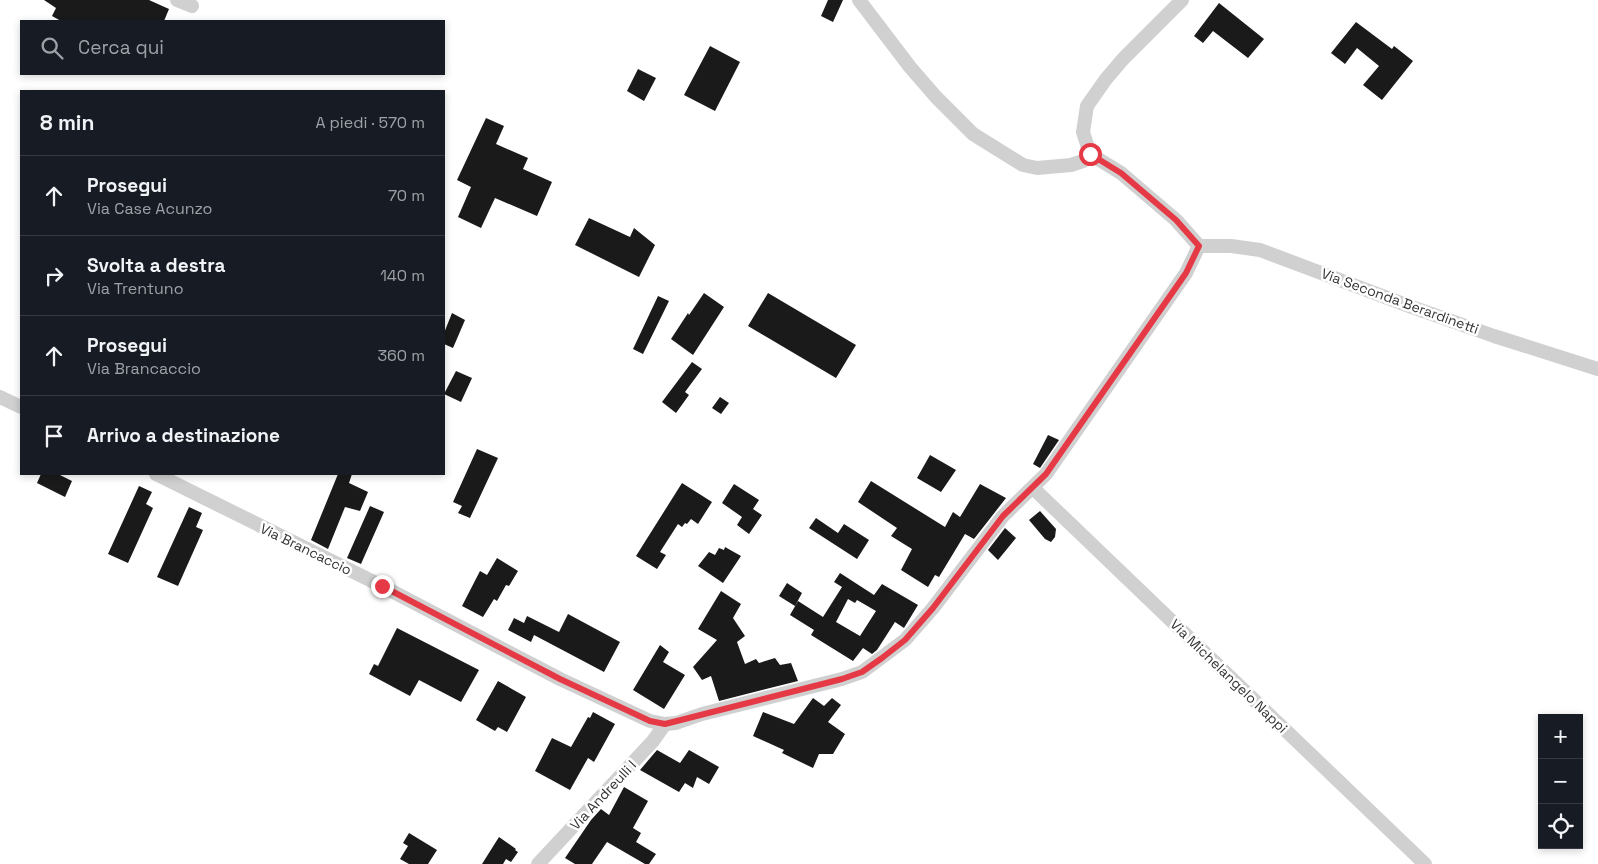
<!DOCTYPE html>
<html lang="it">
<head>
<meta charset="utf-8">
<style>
  body { margin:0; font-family:"Space Grotesk",sans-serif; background:#242831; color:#f1f3f6 }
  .controls { position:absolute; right:15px; bottom:15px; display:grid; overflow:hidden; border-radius:0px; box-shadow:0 2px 8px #0003 }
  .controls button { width:45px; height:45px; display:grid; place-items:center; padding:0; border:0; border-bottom:1px solid #363941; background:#171b24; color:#f1f3f6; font:25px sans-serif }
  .stop { position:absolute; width:15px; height:15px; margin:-11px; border:4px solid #e63946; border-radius:50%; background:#fff }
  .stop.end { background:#e63946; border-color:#fff; box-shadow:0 1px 5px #0008 }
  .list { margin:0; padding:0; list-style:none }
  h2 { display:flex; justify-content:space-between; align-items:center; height:65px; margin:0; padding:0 20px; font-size:21px }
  h2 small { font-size:16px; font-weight:400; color:#9ea1a6 }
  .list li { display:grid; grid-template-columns:32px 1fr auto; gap:15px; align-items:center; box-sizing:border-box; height:80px; padding:0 20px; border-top:1px solid #363941 }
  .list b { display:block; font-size:19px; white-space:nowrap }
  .list p { margin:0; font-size:16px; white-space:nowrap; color:#9ea1a6 }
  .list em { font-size:16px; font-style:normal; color:#9ea1a6 }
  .icon { flex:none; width:28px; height:28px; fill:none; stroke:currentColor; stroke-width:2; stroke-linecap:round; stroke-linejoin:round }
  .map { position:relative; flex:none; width:1598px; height:864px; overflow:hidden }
  .search { position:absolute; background:#171b24; box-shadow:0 2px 8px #0003; left:20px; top:20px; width:425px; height:55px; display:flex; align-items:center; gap:12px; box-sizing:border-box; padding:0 18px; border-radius:0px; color:#9ea1a6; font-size:19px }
  .panel { position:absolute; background:#171b24; box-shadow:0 2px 8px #0003; left:20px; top:90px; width:425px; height:385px; border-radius:0px }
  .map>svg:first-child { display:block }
  .building { fill:#1a1a1a; fill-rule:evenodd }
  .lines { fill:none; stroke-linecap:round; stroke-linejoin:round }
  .minor { stroke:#d0d0d0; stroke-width:14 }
  .route { stroke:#e63946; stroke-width:6 }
  .labels { text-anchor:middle; stroke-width:5; stroke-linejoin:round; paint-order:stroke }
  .street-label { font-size:14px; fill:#333; stroke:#fff }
</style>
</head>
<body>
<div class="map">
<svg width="1598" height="864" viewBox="0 0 1598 864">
  <rect width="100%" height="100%" fill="#fff"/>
  <!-- building -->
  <path class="building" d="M44,0H149L169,9L164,21H61L52,16L56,8Z
    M828,0H843L833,22L821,16Z
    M1219,3L1264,39L1248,58L1213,31L1203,43L1194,36Z
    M1356,22L1392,49L1394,46L1413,61L1382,100L1363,85L1379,66L1357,48L1345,64L1331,53Z
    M710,46L740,62L715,111L684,95Z
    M638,69L656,78L644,101L627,91Z
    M486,118L504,126L496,144L528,158L523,169L552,182L537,216L495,198L481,228L458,217L471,187L457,180Z
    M589,218L630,237L634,228L655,245L639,277L575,245Z
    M704,293L724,307L693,355L671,339L688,313L689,315Z
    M768,293L856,345L836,378L748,326Z
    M658,296L669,301L643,354L633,349Z
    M452,313L465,320L453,348L444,344V333Z
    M692,362L702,369L685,392L689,395L676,413L662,402Z
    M456,371L472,378L461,402L444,394Z
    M720,397L729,403L721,414L712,408Z
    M1048,435L1059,440L1040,468L1033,464Z
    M477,449L498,458L470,518L458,513L462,506L453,502Z
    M930,455L956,470L941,492L917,478Z
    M41,474H58L72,481L65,497L37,483Z
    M338,474H352L349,483L368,492L360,511L345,507L328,549L311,540Z
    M871,481L945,527L953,512L960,517L980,484L1006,498L974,539L965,534L939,577L935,575L928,587L901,570L912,549L891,536L897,528L858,502Z
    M682,483L712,502L698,524L691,519L687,524L685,523L682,527L678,524L660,552L666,555L657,569L636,556Z
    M734,484L759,500L753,509L762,515L749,534L737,525L742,517L722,503Z
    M139,486L152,492L146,504L153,508L128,563L108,554Z
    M370,506L384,512L361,564L347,558Z
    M189,507L202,513L196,527L203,530L178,586L157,577Z
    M1040,511L1056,529L1055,537L1051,542L1045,539L1029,520Z
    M816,518L838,533L844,524L869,540L857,559L809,528Z
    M1005,528L1016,538L998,560L988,550Z
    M725,547L741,556L723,583L698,566L709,552L715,555L719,548L724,550Z
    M497,558L518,571L509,586L506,585L497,601L494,599L483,617L462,606L480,571L487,575Z
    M840,573L874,595L882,584L918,605L904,628L895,622L877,650L872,654L863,648L853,661L811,635L814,630L790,615L798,601L823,617L842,587L834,582ZM848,599L855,603L857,600L876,611L860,636L836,622Z
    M787,583L802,593L795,606L779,596Z
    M721,591L741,604L733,618L745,636L737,642L745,664L756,659L759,663L775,658L780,665L791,663L798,681L719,701L711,676L702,680L693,667L717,640L698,629Z
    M568,614L620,642L604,672L534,635L531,642L508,630L514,618L524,623L527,616L559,632Z
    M397,628L479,670L461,702L419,680L410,696L369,674L374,664L378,666Z
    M660,645L669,652L663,662L685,675L664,709L633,690Z
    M498,681L526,697L507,732L498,727L495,731L476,720Z
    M813,698L824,706L832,698L841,705L828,722L845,734L833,754H819L813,768L782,753L784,750L753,736L763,712L794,724Z
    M593,712L615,724L594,762L588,758L570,790L535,771L552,738L571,747L588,717L590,718Z
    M657,750L680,763L689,750L719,767L709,784L697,777L693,788L685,783L679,792L640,770Z
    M624,787L648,801L633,828L641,833L636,842L656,854L649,864H645L607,842L592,864H575L565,858L591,820L601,809L609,815Z
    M409,833L437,850L428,864H409L400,859L408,846L403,843Z
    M499,837L516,849L515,850L518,852L511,862L506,859L503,864H482Z"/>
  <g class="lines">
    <!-- minor -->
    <path class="minor" d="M177,0L192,6
      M859,0L910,67L936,97L973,134L1023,165L1037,168L1071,165L1083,161L1090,154
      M1182,0L1123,59L1106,79L1087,106L1083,132L1090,154L1121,173L1176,220L1199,246
      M1199,246H1231L1260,250L1409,306L1494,336L1598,369
      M0,397L21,407
      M156,474L382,586L560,679L650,721L665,724L676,723L702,714L842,679L862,672L905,640L933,608L1003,516L1046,474L1186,273L1199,246
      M1033,488L1425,864
      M538,864L653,741L665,724"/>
  </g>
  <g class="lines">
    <!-- route -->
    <path class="route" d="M382,586L560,679L650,721L665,724L842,679L862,672L882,658L905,640L933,608L1003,516L1046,474L1186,273L1199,246L1176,220L1121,173L1090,154"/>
  </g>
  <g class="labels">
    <!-- street labels -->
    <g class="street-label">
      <text transform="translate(1400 301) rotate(20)" y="5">Via Seconda Berardinetti</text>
      <text transform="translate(306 549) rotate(26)" y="5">Via Brancaccio</text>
      <text transform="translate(1229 676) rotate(44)" y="5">Via Michelangelo Nappi</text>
      <text transform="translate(603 795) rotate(-47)" y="5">Via Andreulli I</text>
    </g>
  </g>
</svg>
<div class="controls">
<button>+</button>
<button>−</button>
<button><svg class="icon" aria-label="locate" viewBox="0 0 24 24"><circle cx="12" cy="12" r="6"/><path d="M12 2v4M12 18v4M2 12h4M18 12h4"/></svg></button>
</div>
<div class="stop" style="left:1090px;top:154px"></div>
<div class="stop end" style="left:382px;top:586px"></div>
<div class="search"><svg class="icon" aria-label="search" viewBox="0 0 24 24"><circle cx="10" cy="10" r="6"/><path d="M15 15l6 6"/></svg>Cerca qui</div>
<section class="panel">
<h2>8 min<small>A piedi · 570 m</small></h2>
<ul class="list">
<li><svg class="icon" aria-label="ahead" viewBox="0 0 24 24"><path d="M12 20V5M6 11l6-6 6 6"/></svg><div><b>Prosegui</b><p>Via Case Acunzo</p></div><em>70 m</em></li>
<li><svg class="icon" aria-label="right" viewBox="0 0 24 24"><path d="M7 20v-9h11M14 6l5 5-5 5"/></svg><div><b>Svolta a destra</b><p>Via Trentuno</p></div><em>140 m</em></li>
<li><svg class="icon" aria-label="ahead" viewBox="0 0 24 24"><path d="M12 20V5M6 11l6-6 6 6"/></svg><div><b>Prosegui</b><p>Via Brancaccio</p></div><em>360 m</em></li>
<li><svg class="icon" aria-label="arrive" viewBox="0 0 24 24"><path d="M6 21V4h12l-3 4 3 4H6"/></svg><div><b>Arrivo a destinazione</b></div></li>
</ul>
</section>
</div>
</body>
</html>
